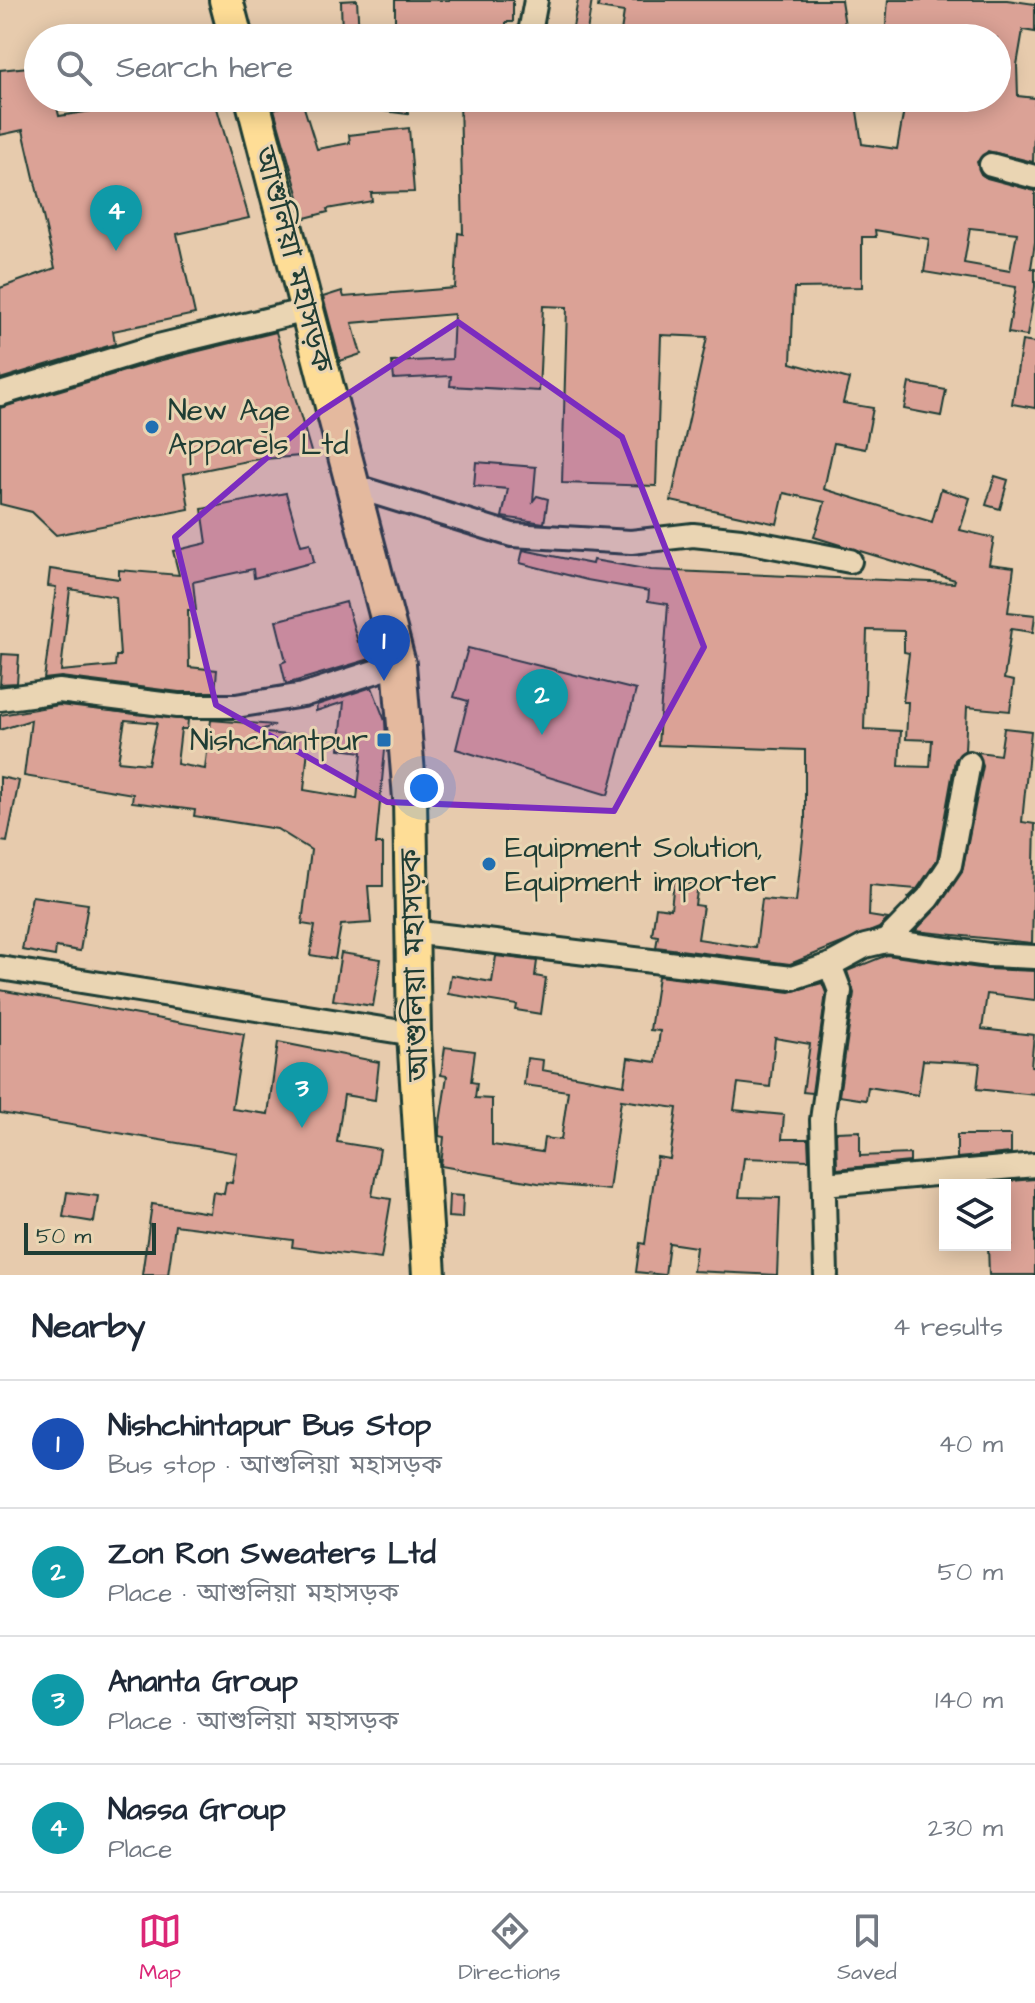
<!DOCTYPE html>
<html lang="en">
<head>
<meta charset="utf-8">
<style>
  body { margin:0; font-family:"Architects Daughter","Noto Sans Bengali",sans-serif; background:#f2f2f3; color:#1f2937 }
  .controls { position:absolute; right:24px; bottom:24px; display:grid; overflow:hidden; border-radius:0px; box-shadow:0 4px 20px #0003 }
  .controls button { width:72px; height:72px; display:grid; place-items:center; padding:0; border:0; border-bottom:2px solid #e0e1e3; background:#fff; color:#1f2937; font:40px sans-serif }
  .scale { position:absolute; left:24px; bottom:20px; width:132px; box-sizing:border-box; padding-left:8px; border:4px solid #1f3d34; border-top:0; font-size:22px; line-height:28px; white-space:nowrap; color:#1f3d34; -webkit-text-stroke:6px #ead5b3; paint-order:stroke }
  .you { position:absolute; left:424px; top:788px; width:28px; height:28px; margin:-20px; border:6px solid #fff; border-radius:50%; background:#1a73e8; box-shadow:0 0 0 12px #1a73e833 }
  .badge { display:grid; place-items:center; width:52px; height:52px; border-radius:50%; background:#db2777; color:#fff; font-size:26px; font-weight:700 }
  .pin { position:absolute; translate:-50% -66px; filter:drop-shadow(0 2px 4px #0008) }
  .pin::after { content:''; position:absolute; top:42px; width:28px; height:24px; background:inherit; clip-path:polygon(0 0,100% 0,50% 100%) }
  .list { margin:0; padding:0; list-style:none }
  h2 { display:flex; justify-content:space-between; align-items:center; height:104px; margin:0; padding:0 32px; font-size:34px }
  h2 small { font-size:26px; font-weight:400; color:#747a83 }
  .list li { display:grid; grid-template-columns:52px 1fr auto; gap:24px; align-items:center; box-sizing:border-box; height:128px; padding:0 32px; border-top:2px solid #e0e1e3 }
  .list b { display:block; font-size:30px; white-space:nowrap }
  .list p { margin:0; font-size:26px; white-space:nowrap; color:#747a83 }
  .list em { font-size:26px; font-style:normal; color:#747a83 }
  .icon { flex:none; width:44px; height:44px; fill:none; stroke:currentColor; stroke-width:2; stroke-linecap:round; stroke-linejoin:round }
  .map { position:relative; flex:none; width:1035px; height:1275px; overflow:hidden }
  .search { position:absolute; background:#fff; box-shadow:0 4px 20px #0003; left:24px; right:24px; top:24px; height:88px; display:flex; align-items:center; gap:20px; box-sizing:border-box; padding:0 28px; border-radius:44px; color:#747a83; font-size:30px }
  .sheet { height:616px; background:#fff }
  nav { display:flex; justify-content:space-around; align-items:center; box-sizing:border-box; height:112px; border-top:2px solid #e0e1e3; background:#fff; font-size:22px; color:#747a83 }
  nav a { display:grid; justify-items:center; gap:4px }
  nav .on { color:#db2777 }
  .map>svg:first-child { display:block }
  .building { fill:#dba296; stroke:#1f3d34; stroke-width:2; fill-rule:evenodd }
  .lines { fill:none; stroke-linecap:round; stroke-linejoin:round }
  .minor-casing { stroke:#1f3d34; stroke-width:28 }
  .highway-casing { stroke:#1f3d34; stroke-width:38 }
  .minor { stroke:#ead5b3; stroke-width:22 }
  .highway { stroke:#fedd96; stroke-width:32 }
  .marked { fill:#7b2cbf; fill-opacity:0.2; stroke:#7b2cbf; stroke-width:6; stroke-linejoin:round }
  .poi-dot { fill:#1f6fb2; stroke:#ead5b3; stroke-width:3 }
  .labels { text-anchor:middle; stroke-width:6; stroke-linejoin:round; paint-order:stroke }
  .street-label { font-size:30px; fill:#1f3d34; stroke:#ead5b3 }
  .poi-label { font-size:30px; fill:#1f3d34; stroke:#ead5b3; text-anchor:start }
</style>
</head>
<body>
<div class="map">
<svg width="1035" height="1275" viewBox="0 0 1035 1275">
  <rect width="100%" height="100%" fill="#e7cbad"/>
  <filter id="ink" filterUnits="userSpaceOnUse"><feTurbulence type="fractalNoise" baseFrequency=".0125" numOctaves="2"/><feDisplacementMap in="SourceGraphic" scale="16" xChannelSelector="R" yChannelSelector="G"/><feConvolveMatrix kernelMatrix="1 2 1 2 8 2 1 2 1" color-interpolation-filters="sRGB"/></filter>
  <g filter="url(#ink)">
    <!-- building -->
    <path class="building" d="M357,0L359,34L342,35L341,1Z
      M395,0H513V22H506V38H408L395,35Z
      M578,0H592L586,38H571Z
      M599,0H841L847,38H620L624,12L598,8Z
      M888,0H1007L1035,4V32L1023,30L1017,65L1018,96L1035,98L1033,162L988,151L977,162L981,174L987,178L1035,191V242L1031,268L1035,269V287L1027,336L1008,333L1016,287L924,272L929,239L875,230L876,237H862V287L794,288L791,363L849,379L843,403L873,408L865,449L834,443L824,489L932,522L941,489L970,498L960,530L994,538L989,564L1014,567L1008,612L1035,615L1033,632L1011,629L1004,679L1014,681L1010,711L967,707L965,750L955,760L937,860L917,889L907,899L917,889L870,885L869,916L888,919L879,928L790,964L656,947L658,936L652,935L656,907L671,909L674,881L698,885L695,905L703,906L698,939L756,948L762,899L796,902L805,822V750L658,745L668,604L648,601L649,591L587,580L520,563L523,550L592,564L593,560L651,570L954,583L955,580L814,537L825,502L784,493L777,524L671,501L707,337L661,335L656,486L562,483L567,307L543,306L539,391L450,386L451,376L394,379L392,362L452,359L454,314L352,323L361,354L340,361L323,297L342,291L344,297L455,288L458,233L463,234L460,98H855L862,144L897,149L906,98H997V38H885ZM970,228L1017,233L1010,271L964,263ZM867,630L904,631V652L909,653L903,702H908L906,739L932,740L930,767L899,766L901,731L864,729Z
      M38,66V98H55L59,116L175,98H214L249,218L177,234L195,314L113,331L115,344L0,379V288L55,268L23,130L0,135V70Z
      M352,98H407L408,114L351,107Z
      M302,101L317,149L350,143L349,135L409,128L414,192L371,193L372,201L327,209L328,212L305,218L274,109Z
      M276,332L312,455L252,460L184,474L189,509L56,535L32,512L0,504V408L158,361Z
      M1022,341L1035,343V408L1012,404Z
      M909,383L946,390L941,416L904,409Z
      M476,462L536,467L533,501L537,496L548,499L544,523L502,517L508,489L474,486Z
      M995,476L1008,480L1000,509L986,505Z
      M286,493L301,545L310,543L314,562L254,578L253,569L193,582L196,610H188L189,667L217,670L215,692H179L61,677L44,679L56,587L48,586L50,569L119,579V570L179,575L173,551L207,543L202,509ZM70,589L116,597L120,656H116L115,666L61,671Z
      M346,602L358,642L363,640L370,659L286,684L281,663L286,661L276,621Z
      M468,648L636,690L608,795L456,749L468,701L454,697Z
      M2,654L19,655L17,683L0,684Z
      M372,687L385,721L386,739L376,844H383V886H368L371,923L341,925L335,959L310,955L315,926L302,924L311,850L277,829L194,816L195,810L132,802L133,794L24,776L31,720L0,730V715L59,705L188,720L187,729H181L177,764L205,769L211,720L275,725L255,732L309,737L304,790L357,799L362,752L339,749L344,702L316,711L317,705ZM125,720L157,723L148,764L118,761Z
      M1004,728L1031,731L1022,822L1035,824L1032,943L915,931L939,906L962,872L983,766L978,752L1000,755Z
      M0,777L19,781L7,842L0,841Z
      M32,896L88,904L80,951L56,947L55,956L22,950Z
      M341,953L381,959L373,1006L333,1000Z
      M887,955L987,969L1035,971V1000L987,994L982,1029L1034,1035L1031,1066L1035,1067V1095L977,1089L980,1063L923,1060L918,1095L868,1087L866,1100L839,1096L854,993L847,971Z
      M496,956L537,961L535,976L546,978L541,1014L516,1010L517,1005L448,994L451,975L492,982Z
      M658,976L790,992L822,983L826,993L812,1093L803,1092L810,1044L775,1038L770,1087L738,1083L734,1110L784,1115L782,1139H808L809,1160L744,1158L739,1197L780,1198L777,1275L693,1271L696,1247L669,1243L665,1275L636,1272L640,1243L645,1244L657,1157L670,1159L677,1108L621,1100L609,1190L538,1183L441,1166L444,1137L439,1136V1129L447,1076L441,1075L445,1047L475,1051L471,1082L477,1083L475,1098L492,1099V1145L542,1152L544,1138L561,1140L568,1091L524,1085L527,1058L543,1060L542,1070L624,1085L628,1058L656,1062L660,1031L650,1030Z
      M0,990L244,1034L232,1109L268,1114L278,1042L379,1062L375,1100L344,1095L337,1142L380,1149L372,1196L391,1199L381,1259L292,1247L293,1240L175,1225L168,1275H142L152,1204L210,1213L213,1192L224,1194L226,1182L232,1183L237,1153L0,1113Z
      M860,1131V1156L910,1154V1162L837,1169L836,1132Z
      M957,1135H1011V1153L957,1158Z
      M1035,1179V1275H989L988,1245H1011L1007,1185L986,1183Z
      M67,1192L98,1196L94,1222L63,1217Z
      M449,1195L463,1196L462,1218L448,1217Z"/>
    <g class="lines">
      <!-- minor casing -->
      <g class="minor-casing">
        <path id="minor" d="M529,38L536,0
          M991,165L1035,177
          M0,394L154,347L307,310
          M353,486L512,535L631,542L693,535L741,540L850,561
          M0,699L59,691L178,706H236L303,695L399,664
          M412,932L792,978L830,965L865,946L886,941L989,955L1035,957
          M886,941L928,898L950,865L969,763
          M0,968L414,1034
          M824,1184L1035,1165
          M826,1275L822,1120L840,991L830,965"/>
      </g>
      <!-- highway casing -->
      <g class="highway-casing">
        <path id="highway" d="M226,0L236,38
          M252,98L399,664L410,798L414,1034L429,1275"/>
      </g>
      <!-- minor -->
      <use href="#minor" class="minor"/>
      <!-- highway -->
      <use href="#highway" class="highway"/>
    </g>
  </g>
  <!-- marked area -->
  <path class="marked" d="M458,322L622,437L704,647L614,811L387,802L216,705L175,537L320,412Z"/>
  <!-- markers -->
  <g class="poi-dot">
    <circle cx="152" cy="427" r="8"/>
    <rect x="376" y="732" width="16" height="16" rx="4"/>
    <circle cx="489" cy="864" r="8"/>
  </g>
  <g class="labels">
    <!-- street labels -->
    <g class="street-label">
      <text transform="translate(294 259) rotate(75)" y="10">আশুলিয়া মহাসড়ক</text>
      <text transform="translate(414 965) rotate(-92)" y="10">আশুলিয়া মহাসড়ক</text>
    </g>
    <!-- poi labels -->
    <g class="poi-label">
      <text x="168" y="420">New Age<tspan x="168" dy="34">Apparels Ltd</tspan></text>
      <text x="368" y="750" text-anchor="end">Nishchantpur</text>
      <text x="505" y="857">Equipment Solution,<tspan x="505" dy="34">Equipment importer</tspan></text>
    </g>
  </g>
</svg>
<div class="controls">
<button><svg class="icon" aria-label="layers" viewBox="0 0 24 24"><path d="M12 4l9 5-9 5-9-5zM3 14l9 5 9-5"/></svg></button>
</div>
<div class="scale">50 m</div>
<div class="you"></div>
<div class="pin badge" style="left:384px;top:681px;background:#1a4fb4">1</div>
<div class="pin badge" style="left:542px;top:735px;background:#0f9aa8">2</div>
<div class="pin badge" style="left:302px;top:1128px;background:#0f9aa8">3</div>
<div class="pin badge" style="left:116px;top:251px;background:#0f9aa8">4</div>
<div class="search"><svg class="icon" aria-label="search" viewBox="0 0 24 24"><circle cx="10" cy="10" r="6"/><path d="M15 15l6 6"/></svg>Search here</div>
</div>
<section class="sheet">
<h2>Nearby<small>4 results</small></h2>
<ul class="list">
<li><span class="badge" style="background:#1a4fb4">1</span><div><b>Nishchintapur Bus Stop</b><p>Bus stop · আশুলিয়া মহাসড়ক</p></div><em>40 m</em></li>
<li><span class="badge" style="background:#0f9aa8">2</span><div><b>Zon Ron Sweaters Ltd</b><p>Place · আশুলিয়া মহাসড়ক</p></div><em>50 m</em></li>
<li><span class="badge" style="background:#0f9aa8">3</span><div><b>Ananta Group</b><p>Place · আশুলিয়া মহাসড়ক</p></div><em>140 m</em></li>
<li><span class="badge" style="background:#0f9aa8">4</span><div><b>Nassa Group</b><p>Place</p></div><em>230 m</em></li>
</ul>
</section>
<nav>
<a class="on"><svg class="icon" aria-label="map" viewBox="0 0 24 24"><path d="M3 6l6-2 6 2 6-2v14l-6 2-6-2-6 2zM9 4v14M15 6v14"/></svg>Map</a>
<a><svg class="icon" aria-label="directions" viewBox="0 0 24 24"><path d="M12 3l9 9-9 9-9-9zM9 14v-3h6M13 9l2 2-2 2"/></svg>Directions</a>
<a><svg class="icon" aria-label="saved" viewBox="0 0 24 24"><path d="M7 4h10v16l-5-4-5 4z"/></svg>Saved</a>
</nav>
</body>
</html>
